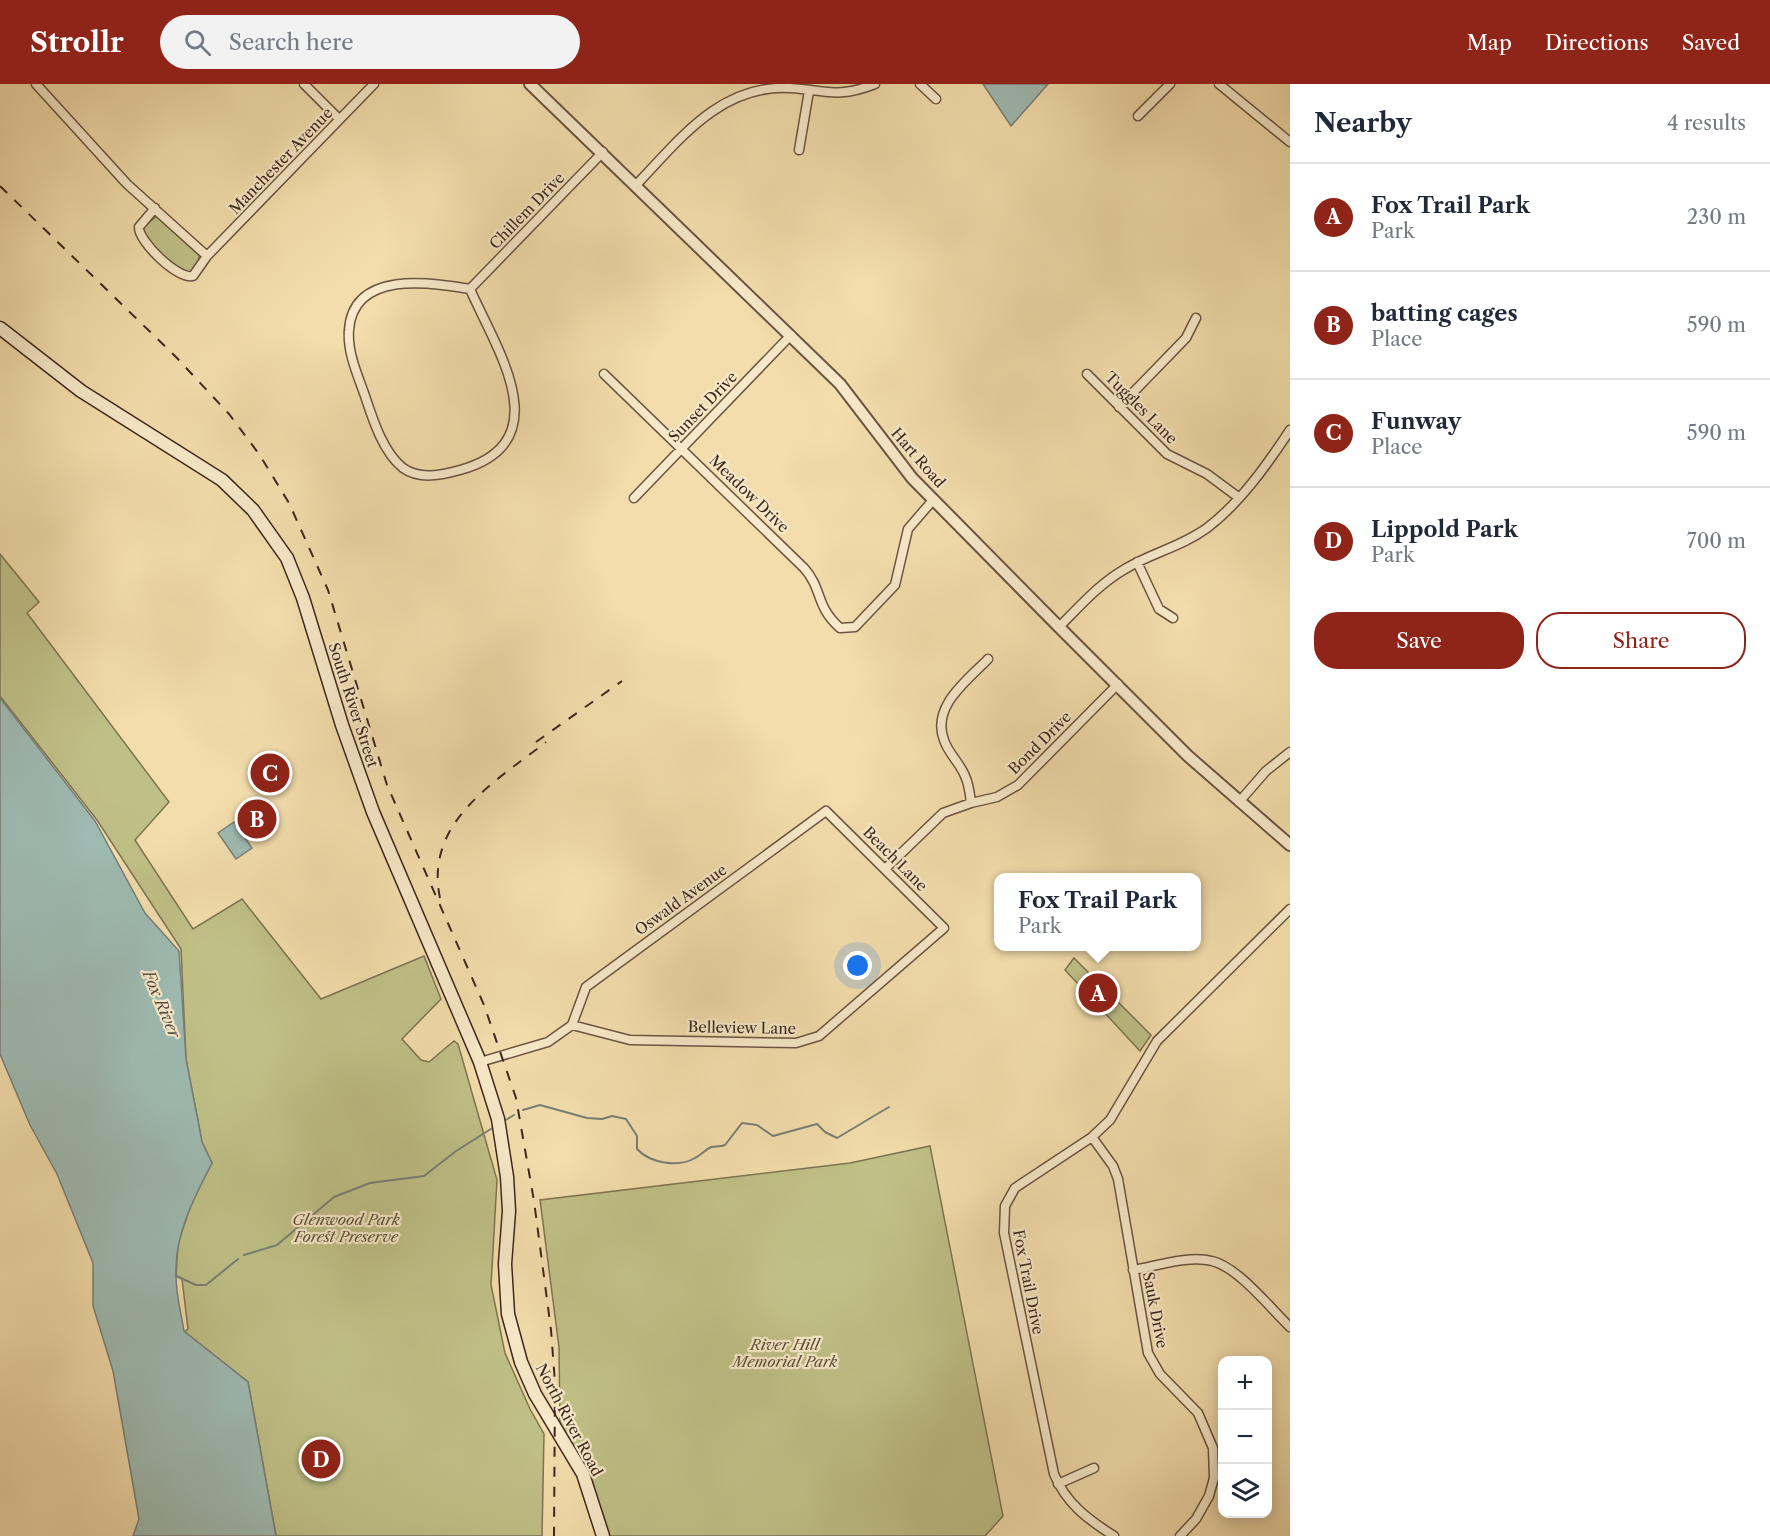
<!DOCTYPE html>
<html lang="en">
<head>
<meta charset="utf-8">
<style>
  body { margin:0; font-family:"Libre Caslon Text",serif; background:#f2f2f3; color:#1f2937 }
  .controls { position:absolute; right:18px; bottom:18px; display:grid; overflow:hidden; border-radius:12px; box-shadow:0 3px 15px #0003 }
  .controls button { width:54px; height:54px; display:grid; place-items:center; padding:0; border:0; border-bottom:2px solid #e0e1e3; background:#fff; color:#1f2937; font:30px sans-serif }
  .you { position:absolute; left:858px; top:882px; width:21px; height:21px; margin:-15px; border:4px solid #fff; border-radius:50%; background:#1a73e8; box-shadow:0 0 0 9px #1a73e833 }
  .badge { display:grid; place-items:center; width:39px; height:39px; border-radius:50%; background:#8f2418; color:#fff; font-size:20px; font-weight:700 }
  .pin { position:absolute; translate:-50% -50%; border:3px solid #fff; box-shadow:0 2px 6px #0006 }
  .popup { position:absolute; left:994px; top:789px; width:207px; height:78px; box-sizing:border-box; display:grid; place-content:center; border-radius:12px; background:#fff; filter:drop-shadow(0 2px 4px #0005); font-size:20px; white-space:nowrap; color:#747a83 }
  .popup b { font-size:22px; color:#1f2937 }
  .popup::after { content:''; position:absolute; left:50%; top:100%; margin-left:-12px; border:12px solid transparent; border-top-color:#fff }
  .list { margin:0; padding:0; list-style:none }
  h2 { display:flex; justify-content:space-between; align-items:center; height:78px; margin:0; padding:0 24px; font-size:26px }
  h2 small { font-size:20px; font-weight:400; color:#747a83 }
  .list li { display:grid; grid-template-columns:39px 1fr auto; gap:18px; align-items:center; box-sizing:border-box; height:108px; padding:0 24px; border-top:2px solid #e0e1e3 }
  .list b { display:block; font-size:22px; white-space:nowrap }
  .list p { margin:0; font-size:20px; white-space:nowrap; color:#747a83 }
  .list em { font-size:20px; font-style:normal; color:#747a83 }
  .actions { display:flex; gap:12px; padding:18px 24px }
  .actions a { flex:1; padding:14px 0; border:2px solid #8f2418; border-radius:24px; text-align:center; font-size:21px; color:#8f2418 }
  .actions .main { background:#8f2418; color:#fff }
  .icon { flex:none; width:33px; height:33px; fill:none; stroke:currentColor; stroke-width:2; stroke-linecap:round; stroke-linejoin:round }
  .map { position:relative; flex:none; width:1290px; height:1452px; overflow:hidden }
  header { display:flex; align-items:center; gap:36px; box-sizing:border-box; height:84px; padding:0 30px; background:#8f2418; color:#fff }
  header strong { font-size:28px }
  nav { display:flex; gap:33px; margin-inline-start:auto; font-size:21px }
  .search { width:420px; height:54px; background:#f2f2f3; display:flex; align-items:center; gap:15px; box-sizing:border-box; padding:0 21px; border-radius:33px; color:#747a83; font-size:22px }
  main { display:flex }
  aside { flex:1; background:#fff }
  .map>svg:first-child { display:block }
  .green { fill:#bfc087; stroke:#7e7452; stroke-width:1.5 }
  .water { fill:#9ebab2; stroke:#787f77; stroke-width:1.5 }
  .lines { fill:none; stroke-linecap:round; stroke-linejoin:round }
  .stream { stroke:#787f77; stroke-width:2 }
  .minor-casing { stroke:#6b5442; stroke-width:11 }
  .tertiary-casing { stroke:#6b5442; stroke-width:14 }
  .secondary-casing { stroke:#3e271e; stroke-width:15 }
  .minor { stroke:#f7e9c9; stroke-width:8 }
  .tertiary { stroke:#f7e9c9; stroke-width:10 }
  .secondary { stroke:#f7e9c9; stroke-width:12 }
  .rail { stroke:#3e271e; stroke-width:2; stroke-dasharray:10 10; stroke-linecap:butt }
  .labels { text-anchor:middle; stroke-width:4.5; stroke-linejoin:round; paint-order:stroke }
  .street-label { font-size:15px; fill:#3e271e; stroke:#f7e9c9 }
  .park-label { font-size:15px; font-style:italic; fill:#5e4d38; stroke:#f7e9c9 }
  .water-label { font-size:16px; font-style:italic; fill:#564c43; stroke:#f7e9c9 }
</style>
</head>
<body>
<header>
<strong>Strollr</strong>
<div class="search"><svg class="icon" aria-label="search" viewBox="0 0 24 24"><circle cx="10" cy="10" r="6"/><path d="M15 15l6 6"/></svg>Search here</div>
<nav><a>Map</a><a>Directions</a><a>Saved</a></nav>
</header>
<main>
<div class="map">
<svg width="1290" height="1452" viewBox="0 0 1290 1452">
  <rect width="100%" height="100%" fill="#f3ddac"/>
  <filter id="stains"><feTurbulence type="fractalNoise" baseFrequency=".00333" numOctaves="4"/><feColorMatrix values="0 0 0 0 .2 0 0 0 0 .09 0 0 0 0 .02 0 0 0 .5 -.17"/></filter>
  <radialGradient id="worn" r=".72"><stop offset=".6" stop-color="#630" stop-opacity="0"/><stop offset="1" stop-color="#630" stop-opacity=".3"/></radialGradient>
  <!-- green -->
  <path class="green" d="M157,132L199,171V178L189,189C175,186 145,157 143,143Z
    M0,470L39,518L27,529L169,718L135,756L193,845L242,815L321,915L424,872L441,915L402,955L421,976L429,978L454,957L458,960L497,1096L491,1201L505,1269L530,1325L544,1350L542,1452H276L248,1298L184,1248L188,1245L182,1195L176,1192L178,1159L193,1115L212,1079L202,1058L186,975L181,865L97,736L0,612Z
    M1074,874L1151,951L1140,967L1065,886Z
    M930,1062L1003,1432L985,1452H609L592,1398L560,1341L559,1263L540,1116L850,1079Z"/>
  <!-- water -->
  <path class="water" d="M983,0H1048L1011,42Z
    M0,614L95,737L145,829L179,867L186,975L202,1058L212,1079C194,1114 174,1151 176,1192C176,1211 181,1229 184,1247L248,1298L276,1452H133L139,1435L113,1287L93,1222V1179L57,1090L30,1041L0,970Z
    M234,738L252,764L236,775L218,749Z"/>
  <g class="lines">
    <!-- stream -->
    <path class="stream" d="M523,1026L540,1021L587,1034L602,1035L612,1032L626,1035L637,1052V1065C650,1079 678,1084 695,1074C701,1071 705,1066 711,1063C715,1062 720,1063 725,1061L742,1039L757,1041L773,1052L817,1040L825,1048L837,1054L889,1023
      M504,1037L514,1031
      M244,1171L277,1161L334,1113L370,1099L424,1092L456,1067L494,1043
      M176,1192L196,1201H206L238,1175"/>
    <!-- minor casing -->
    <g class="minor-casing">
      <path id="minor" d="M36,0L127,100L207,172
        M304,0L339,35
        M920,0L936,15
        M1219,0L1290,58
        M1138,32L1170,0
        M799,66L809,7
        M637,100C680,55 721,0 790,4C827,6 836,15 875,0
        M155,124L139,143C138,157 178,196 193,192L207,172L374,0
        M470,205C431,198 353,186 349,246C347,268 358,292 365,312C373,336 383,368 403,384C420,396 442,391 460,386C561,358 496,265 470,205L603,68
        M604,290L804,484C823,505 815,522 840,544L855,543L895,501L908,445L933,416
        M1087,290L1167,370L1207,390L1238,413
        M1119,323L1186,254L1196,234
        M634,414L791,251
        M1137,478L1159,525L1173,534
        M1059,543C1080,522 1099,500 1125,485C1151,469 1181,463 1207,444C1240,419 1267,381 1290,346
        M1239,718L1266,687L1290,668
        M971,719C970,710 969,700 965,692C960,679 948,669 944,656C931,622 968,596 988,575
        M826,727L944,844L819,952L796,959L630,956L572,941L586,903Z
        M886,784L943,729L971,719L997,713L1018,701L1118,600
        M480,978L548,958L572,941
        M1092,1053L1113,1082L1118,1095L1148,1269L1160,1290L1198,1329L1213,1364L1214,1394L1209,1412L1196,1435L1180,1452
        M1133,1186C1157,1182 1189,1171 1212,1177C1238,1183 1270,1224 1290,1243
        M1058,1400L1094,1384
        M1114,1452C1087,1435 1066,1419 1054,1390L1004,1149L1005,1122L1015,1104L1092,1053L1110,1036L1157,957L1290,825"/>
    </g>
    <!-- tertiary casing -->
    <g class="tertiary-casing">
      <path id="tertiary" d="M530,0L840,300L912,394L1059,543L1188,672L1290,761"/>
    </g>
    <!-- secondary casing -->
    <g class="secondary-casing">
      <path id="secondary" d="M0,244L81,307L222,396L253,426L287,474L303,514L342,641L373,728L480,978L498,1035L507,1093L509,1127L505,1180L508,1230L521,1278L535,1310L583,1390L603,1452"/>
    </g>
    <!-- minor -->
    <use href="#minor" class="minor"/>
    <!-- tertiary -->
    <use href="#tertiary" class="tertiary"/>
    <!-- secondary -->
    <use href="#secondary" class="secondary"/>
    <!-- rail -->
    <path class="rail" d="M0,102L176,273L229,330L259,370L289,419L328,506L387,701L484,921L516,1014L534,1117L551,1246L555,1299L554,1452
      M536,658L622,597
      M440,814C424,738 495,698 546,658"/>
  </g>
  <g class="labels">
    <!-- street labels -->
    <g class="street-label">
      <text transform="translate(281 77) rotate(-46)" y="5">Manchester Avenue</text>
      <text transform="translate(527 127) rotate(-46)" y="5">Chillem Drive</text>
      <text transform="translate(703 323) rotate(-46)" y="5">Sunset Drive</text>
      <text transform="translate(1141 324) rotate(45)" y="5">Tuggles Lane</text>
      <text transform="translate(918 374) rotate(49)" y="5">Hart Road</text>
      <text transform="translate(749 410) rotate(44)" y="5">Meadow Drive</text>
      <text transform="translate(353 621) rotate(72)" y="5">South River Street</text>
      <text transform="translate(1040 659) rotate(-45)" y="5">Bond Drive</text>
      <text transform="translate(895 775) rotate(45)" y="5">Beach Lane</text>
      <text transform="translate(681 816) rotate(-36)" y="5">Oswald Avenue</text>
      <text transform="translate(742 944) rotate(1)" y="5">Belleview Lane</text>
      <text transform="translate(1028 1198) rotate(79)" y="5">Fox Trail Drive</text>
      <text transform="translate(1155 1226) rotate(79)" y="5">Sauk Drive</text>
      <text transform="translate(569 1336) rotate(62)" y="5">North River Road</text>
    </g>
    <!-- park labels -->
    <g class="park-label">
      <text x="346" y="1141">Glenwood Park<tspan x="346" dy="17">Forest Preserve</tspan></text>
      <text x="785" y="1266">River Hill<tspan x="785" dy="17">Memorial Park</tspan></text>
    </g>
    <!-- water labels -->
    <g class="water-label">
      <text transform="translate(162 920) rotate(67)" y="6">Fox River</text>
    </g>
  </g>
  <rect width="100%" height="100%" filter="url(#stains)"/>
  <rect width="100%" height="100%" fill="url(#worn)"/>
</svg>
<div class="controls">
<button>+</button>
<button>−</button>
<button><svg class="icon" aria-label="layers" viewBox="0 0 24 24"><path d="M12 4l9 5-9 5-9-5zM3 14l9 5 9-5"/></svg></button>
</div>
<div class="you"></div>
<div class="pin badge" style="left:1098px;top:909px">A</div>
<div class="popup"><b>Fox Trail Park</b>Park</div>
<div class="pin badge" style="left:257px;top:735px">B</div>
<div class="pin badge" style="left:270px;top:689px">C</div>
<div class="pin badge" style="left:321px;top:1375px">D</div>
</div>
<aside>
<h2>Nearby<small>4 results</small></h2>
<ul class="list">
<li><span class="badge">A</span><div><b>Fox Trail Park</b><p>Park</p></div><em>230 m</em></li>
<li><span class="badge">B</span><div><b>batting cages</b><p>Place</p></div><em>590 m</em></li>
<li><span class="badge">C</span><div><b>Funway</b><p>Place</p></div><em>590 m</em></li>
<li><span class="badge">D</span><div><b>Lippold Park</b><p>Park</p></div><em>700 m</em></li>
</ul>
<div class="actions"><a class="main">Save</a><a>Share</a></div>
</aside>
</main>
</body>
</html>
